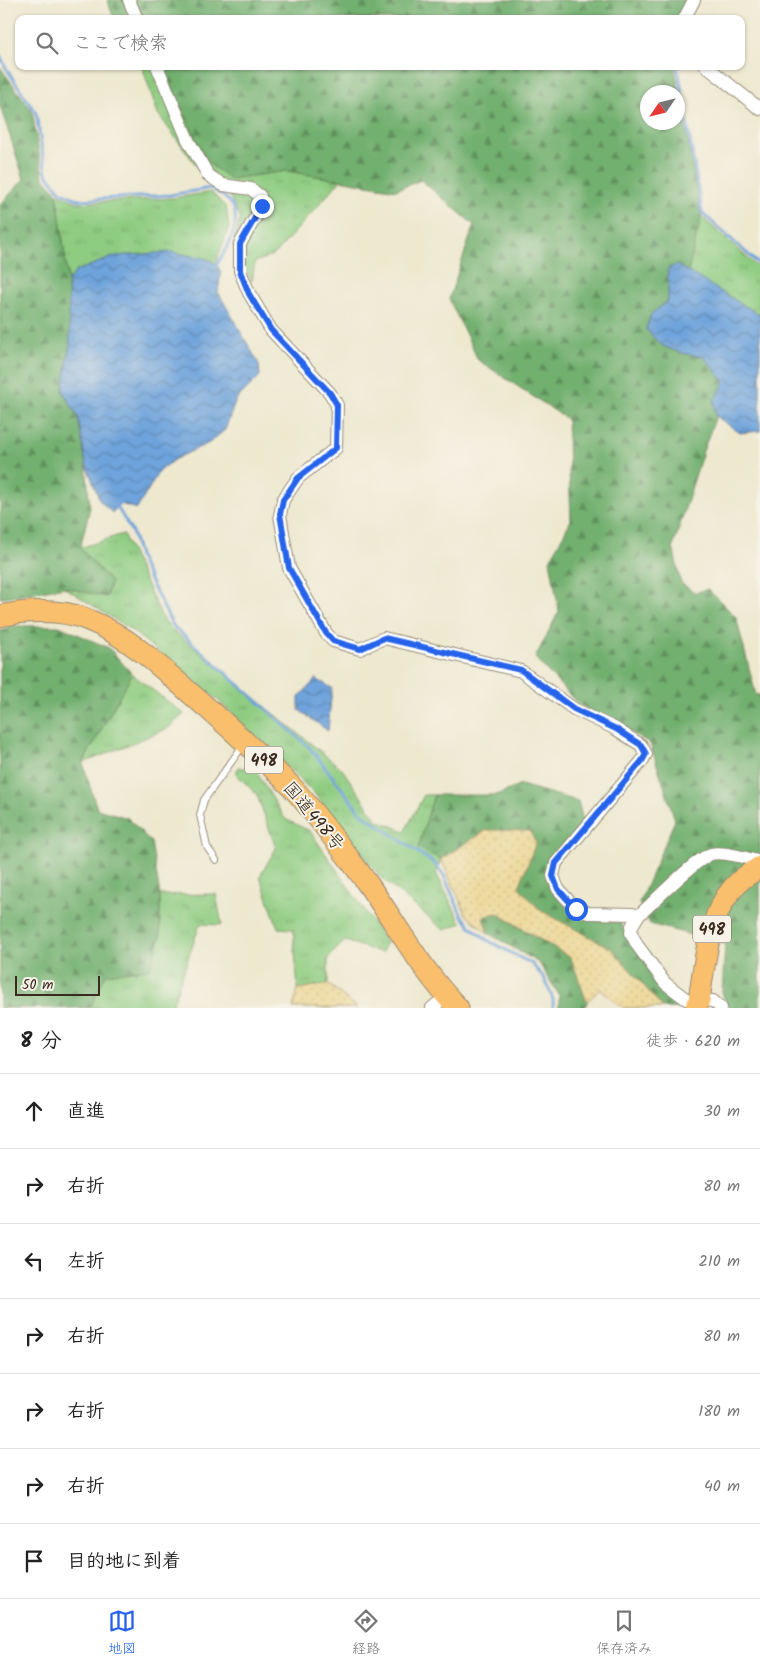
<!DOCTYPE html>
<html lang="ja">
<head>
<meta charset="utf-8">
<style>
  body { margin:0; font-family:Kalam,"Klee One",sans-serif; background:#f2f2f2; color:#222 }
  .compass { position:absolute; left:640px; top:85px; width:45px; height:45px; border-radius:50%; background:#fff; box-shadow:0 1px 4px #0004; rotate:235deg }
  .scale { position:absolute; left:15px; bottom:12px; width:85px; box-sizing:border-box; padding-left:5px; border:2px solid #3b2a1e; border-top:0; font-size:14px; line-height:18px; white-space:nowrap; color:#3b2a1e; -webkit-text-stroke:4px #f7f3e8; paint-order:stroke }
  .stop { position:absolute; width:15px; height:15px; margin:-11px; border:4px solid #2563eb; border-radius:50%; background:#fff }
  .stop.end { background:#2563eb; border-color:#fff; box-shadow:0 1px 5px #0008 }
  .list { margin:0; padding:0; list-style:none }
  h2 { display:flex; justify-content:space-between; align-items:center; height:65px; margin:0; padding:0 20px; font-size:21px }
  h2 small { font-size:16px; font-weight:400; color:#767676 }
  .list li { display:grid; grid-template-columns:32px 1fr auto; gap:15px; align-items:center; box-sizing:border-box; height:75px; padding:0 20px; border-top:1px solid #e0e0e0 }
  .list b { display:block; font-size:19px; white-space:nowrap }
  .list em { font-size:16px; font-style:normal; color:#767676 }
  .icon { flex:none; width:28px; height:28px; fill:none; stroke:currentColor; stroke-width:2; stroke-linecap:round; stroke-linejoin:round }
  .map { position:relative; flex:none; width:760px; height:1008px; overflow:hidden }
  .search { position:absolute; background:#fff; box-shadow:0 1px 4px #0004; left:15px; right:15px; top:15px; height:55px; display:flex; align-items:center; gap:12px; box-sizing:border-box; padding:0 18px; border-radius:10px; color:#767676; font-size:19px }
  .sheet { height:590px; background:#fff }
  nav { display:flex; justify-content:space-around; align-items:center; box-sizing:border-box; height:70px; border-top:1px solid #e0e0e0; background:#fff; font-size:14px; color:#767676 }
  nav a { display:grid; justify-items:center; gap:2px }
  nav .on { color:#2563eb }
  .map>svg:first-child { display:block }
  .grass { fill:url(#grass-tufts); stroke:#647b50 }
  .forest { fill:url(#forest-firs); stroke:#566d46; fill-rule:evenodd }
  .sand { fill:url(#sand-dots); stroke:#94825e }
  .water { fill:url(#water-waves); stroke:#54667c }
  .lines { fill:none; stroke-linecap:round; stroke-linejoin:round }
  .stream { stroke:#6ea3db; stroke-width:3 }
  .service-casing { stroke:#948976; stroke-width:8 }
  .minor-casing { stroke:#948976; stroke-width:14 }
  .trunk-casing { stroke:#948976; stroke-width:23 }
  .service { stroke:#fff; stroke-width:6 }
  .minor { stroke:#fff; stroke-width:12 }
  .trunk { stroke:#f9bf6d; stroke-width:21 }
  .route { stroke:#2563eb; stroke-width:6 }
  .labels { text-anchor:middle; stroke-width:4; stroke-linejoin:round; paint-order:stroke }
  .shield { fill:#f7f3e8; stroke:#73665b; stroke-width:1 }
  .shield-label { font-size:16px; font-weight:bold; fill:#3b2a1e }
  .street-label { font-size:18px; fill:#3b2a1e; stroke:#f7f3e8 }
</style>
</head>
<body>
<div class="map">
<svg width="760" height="1008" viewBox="0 0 760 1008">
  <defs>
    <pattern id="grass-tufts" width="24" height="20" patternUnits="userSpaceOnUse" patternTransform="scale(1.25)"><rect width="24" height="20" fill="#8ecc81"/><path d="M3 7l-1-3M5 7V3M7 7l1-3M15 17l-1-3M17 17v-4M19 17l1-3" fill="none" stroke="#7baf6f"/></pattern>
    <pattern id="forest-firs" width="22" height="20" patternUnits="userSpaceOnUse" patternTransform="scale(1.25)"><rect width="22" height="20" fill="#72b06f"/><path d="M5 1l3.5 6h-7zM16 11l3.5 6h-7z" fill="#5f8f5b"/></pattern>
    <pattern id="sand-dots" width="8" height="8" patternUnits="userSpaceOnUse" patternTransform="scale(1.25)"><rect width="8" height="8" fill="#eeda9e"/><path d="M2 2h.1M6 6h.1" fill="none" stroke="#cdbb88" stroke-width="1.8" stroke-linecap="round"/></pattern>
    <pattern id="water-waves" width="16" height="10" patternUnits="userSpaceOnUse" patternTransform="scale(1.25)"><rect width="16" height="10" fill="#6ea3db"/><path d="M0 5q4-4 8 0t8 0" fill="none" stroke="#5c85b1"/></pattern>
  </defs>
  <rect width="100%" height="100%" fill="#f7f3e8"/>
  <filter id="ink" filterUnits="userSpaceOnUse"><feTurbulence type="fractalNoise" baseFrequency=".02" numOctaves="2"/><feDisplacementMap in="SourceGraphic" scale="10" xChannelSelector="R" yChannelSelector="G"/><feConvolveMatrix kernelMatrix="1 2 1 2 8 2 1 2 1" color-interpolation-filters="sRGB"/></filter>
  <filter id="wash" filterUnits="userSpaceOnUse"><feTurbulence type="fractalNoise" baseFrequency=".0096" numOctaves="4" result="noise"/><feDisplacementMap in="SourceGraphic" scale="20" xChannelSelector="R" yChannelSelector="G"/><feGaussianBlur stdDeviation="1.12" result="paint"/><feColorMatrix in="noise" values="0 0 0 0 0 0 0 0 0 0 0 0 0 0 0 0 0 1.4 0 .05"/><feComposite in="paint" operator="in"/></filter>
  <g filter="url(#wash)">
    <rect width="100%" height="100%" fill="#eee8cf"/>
    <!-- grass -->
    <path class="grass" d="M142,66H162L230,179L287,171L341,180L275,254L255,262L252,281L233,246L240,218L229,194L208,181L158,114Z
      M211,192L226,207L229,227L216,263L205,258L77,271L68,281L57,193L79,203L173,198Z
      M701,216L760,269V315L688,272Z
      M123,534L161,615L170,628L342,769L377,820L405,831L424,795H434L418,848L441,859L436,873L461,923L444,930L380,877L314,793L218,700L131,630L64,587L106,597L111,582L80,548Z
      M132,674L184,714L167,729L83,763Z
      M238,767L256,771L285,819L310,831L386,942L382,953L345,941L328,958V984L298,989L293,929L278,928L260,876L276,848L257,795L236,774Z
      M216,894L222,925L200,924L171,1008H90L106,974L160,938V895Z"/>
    <!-- forest -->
    <path class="forest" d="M107,0H689L676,19H114Z
      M162,66H673L676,74L701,216L688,272L677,265L669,268L668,301L651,314L646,329L663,346L681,353L704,357L725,382L714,401L716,416L703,451L673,547L681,583L695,593L708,589L736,617L756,695H760V1008H728L722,992L725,944L650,924L639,903L675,820L650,743L578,704L535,658L559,611L550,560L571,520L567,419L478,360L449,299L474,225L421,180L396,190L287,171L230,179L207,162ZM648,92H678V122H648Z
      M0,67L32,111L43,177L57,193L68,281L70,343L63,391L78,417L86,464L90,508L80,548L111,582L106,597L64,587L0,598V205L24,179L0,106Z
      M10,626H59L109,648L132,674L83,763L97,809L128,818L151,842L160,895V938L150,969L106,974L90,1008H0V631Z
      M521,785L578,801L583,821L550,862L549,884L573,914L620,923L660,985L683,1008H663L612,949L540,910L519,887L536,842L487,830L441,859L418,848L434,795H497Z
      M496,913L571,958L587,1002L585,1008H559V995L539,963L488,933L483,917Z"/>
    <!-- sand -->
    <path class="sand" d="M487,830L529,831L536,842L519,887L540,910L612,949L663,1008H623L600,989L587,1002L571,958L497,913L483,917L488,933L467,916L441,859Z
      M328,984L357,1008H293L298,989Z"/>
    <!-- water -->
    <path class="water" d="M171,252L205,258L216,263L221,272L218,292L259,364L260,376L236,400L225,430L209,443L175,459L159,471L137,509L120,504L112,513L100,501L86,464L78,417L63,391L70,343L68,281L76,271L115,256Z
      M677,265L760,315V431L740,433L716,416L714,401L725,382L704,357L681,353L663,346L646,330L651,314L668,301V268Z
      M316,679L332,688L328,731L299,710V697Z"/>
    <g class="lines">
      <!-- stream -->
      <path class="stream" d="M0,55L6,68L36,113L46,173L60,191L79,200L170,195L211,188C219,193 231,200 234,209C240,227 225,254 214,268
        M676,66L679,74L702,213L760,265
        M116,505L132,532L141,562L173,626L310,748L361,813L435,864L444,876L461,914L470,926L487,940L532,964L544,978L553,999V1008"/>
    </g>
  </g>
  <g filter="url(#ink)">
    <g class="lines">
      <!-- service casing -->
      <g class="service-casing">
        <path id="service" d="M216,860L207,847L200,815L204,800L244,744"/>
      </g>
      <!-- minor casing -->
      <g class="minor-casing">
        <path id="minor" d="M129,0L137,19
          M684,19L694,0
          M157,66L188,140L208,175L223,185L251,189L260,196L262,206L240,244V271L249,293L271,330L330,393L337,405L336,448L298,478L283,500L280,515L289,568L326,633L333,641L360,649L384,638L521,671L574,709L616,729L641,745L646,754L642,761L556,863L553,876L558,889L576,909L589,913L633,914L637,917
          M706,66L760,109
          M432,1008L447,996
          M721,1008L713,1001L686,999L665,983L637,945L631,933L632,926L637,917C653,903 694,860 711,854C722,851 748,858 760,862"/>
      </g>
      <!-- trunk casing -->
      <g class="trunk-casing">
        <path id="trunk" d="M0,616C26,610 61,609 86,619C125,634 159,665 190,693C225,723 258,753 290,785C317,814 341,848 365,880C396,923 421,970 458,1008
          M696,1008L699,1000C705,962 708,911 738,883C744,876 753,872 760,867"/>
      </g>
      <!-- service -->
      <use href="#service" class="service"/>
      <!-- minor -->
      <use href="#minor" class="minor"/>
      <!-- trunk -->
      <use href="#trunk" class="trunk"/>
    </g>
  </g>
  <g class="lines" filter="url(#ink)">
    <!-- route -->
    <path class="route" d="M262,206L240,244V271L249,294L271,330L330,393L337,405L336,448L298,478L283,500L280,514L289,568L326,633L333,641L360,649L384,638L521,670L574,709L616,729L641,745L646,754L642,761L556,863L553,876L558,889L576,909"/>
  </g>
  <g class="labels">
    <!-- shield labels -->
    <g class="shield">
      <rect x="245" y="746.5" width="38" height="27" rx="4"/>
      <rect x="693" y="915.5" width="38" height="27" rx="4"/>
    </g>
    <g class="shield-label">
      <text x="264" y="766">498</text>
      <text x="712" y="935">498</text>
    </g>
    <!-- street labels -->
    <g class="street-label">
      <text transform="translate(314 816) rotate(50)" y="6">国道498号</text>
    </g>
  </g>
</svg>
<svg class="compass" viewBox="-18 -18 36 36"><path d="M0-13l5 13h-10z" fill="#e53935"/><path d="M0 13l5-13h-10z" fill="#767676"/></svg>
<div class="scale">50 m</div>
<div class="stop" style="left:576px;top:909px"></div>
<div class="stop end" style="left:262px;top:206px"></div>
<div class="search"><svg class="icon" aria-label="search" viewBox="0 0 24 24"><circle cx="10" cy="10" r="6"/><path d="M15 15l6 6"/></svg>ここで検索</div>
</div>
<section class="sheet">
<h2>8 分<small>徒歩 · 620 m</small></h2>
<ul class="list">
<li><svg class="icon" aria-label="ahead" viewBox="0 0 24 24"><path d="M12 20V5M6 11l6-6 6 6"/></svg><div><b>直進</b></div><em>30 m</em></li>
<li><svg class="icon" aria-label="right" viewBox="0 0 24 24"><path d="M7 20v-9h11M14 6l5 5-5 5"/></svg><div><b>右折</b></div><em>80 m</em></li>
<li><svg class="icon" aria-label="left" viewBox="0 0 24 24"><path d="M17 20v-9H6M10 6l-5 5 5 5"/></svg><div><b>左折</b></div><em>210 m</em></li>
<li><svg class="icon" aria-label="right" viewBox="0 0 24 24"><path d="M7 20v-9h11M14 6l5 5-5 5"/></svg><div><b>右折</b></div><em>80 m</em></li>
<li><svg class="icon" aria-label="right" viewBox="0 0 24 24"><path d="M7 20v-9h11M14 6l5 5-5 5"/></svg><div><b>右折</b></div><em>180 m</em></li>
<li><svg class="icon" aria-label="right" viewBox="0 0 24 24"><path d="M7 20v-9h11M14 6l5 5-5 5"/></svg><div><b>右折</b></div><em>40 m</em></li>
<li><svg class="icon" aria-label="arrive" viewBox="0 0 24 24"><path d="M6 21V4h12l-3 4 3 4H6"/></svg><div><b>目的地に到着</b></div></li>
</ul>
</section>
<nav>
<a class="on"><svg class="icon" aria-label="map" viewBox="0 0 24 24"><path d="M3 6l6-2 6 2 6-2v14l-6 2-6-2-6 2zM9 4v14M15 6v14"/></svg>地図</a>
<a><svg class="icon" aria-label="directions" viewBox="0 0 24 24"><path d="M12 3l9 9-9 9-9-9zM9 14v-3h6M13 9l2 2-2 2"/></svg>経路</a>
<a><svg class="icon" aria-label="saved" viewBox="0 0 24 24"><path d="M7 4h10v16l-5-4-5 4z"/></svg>保存済み</a>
</nav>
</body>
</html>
